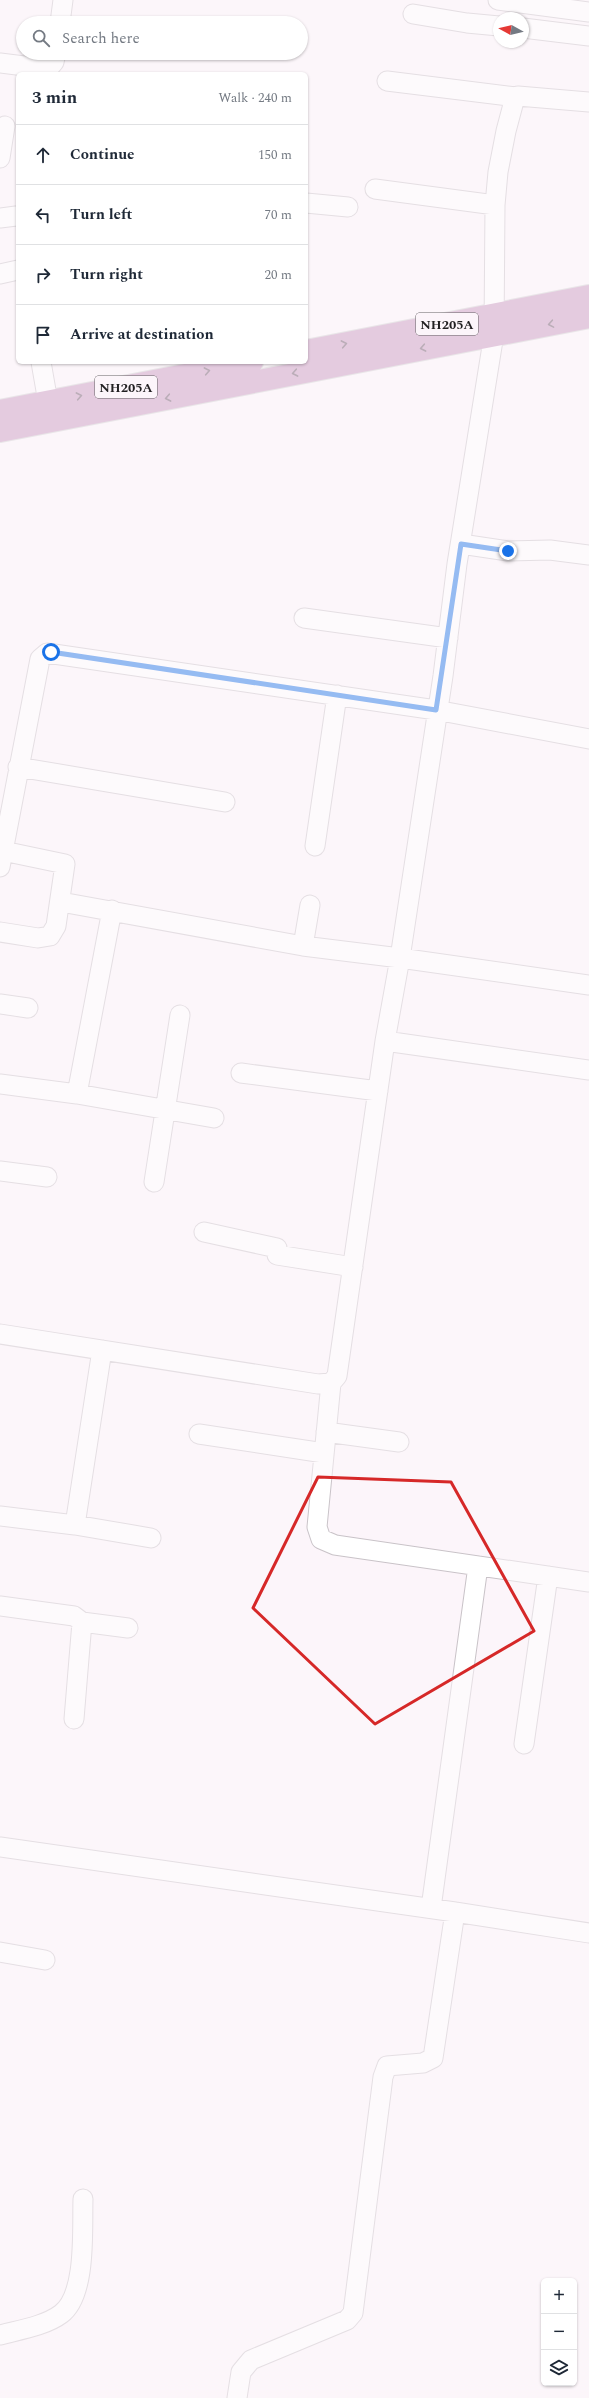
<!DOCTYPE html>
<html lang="en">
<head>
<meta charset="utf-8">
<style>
  body { margin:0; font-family:Spectral,serif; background:#f2f2f3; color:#1f2937 }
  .controls { position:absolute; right:12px; bottom:12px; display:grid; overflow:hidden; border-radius:6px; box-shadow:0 1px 3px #0004 }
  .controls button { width:36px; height:36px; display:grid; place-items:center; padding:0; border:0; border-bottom:1px solid #e0e1e3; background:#fff; color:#1f2937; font:20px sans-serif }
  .compass { position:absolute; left:493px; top:12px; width:36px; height:36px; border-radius:50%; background:#fff; box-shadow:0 1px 3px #0004; rotate:278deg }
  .stop { position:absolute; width:12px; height:12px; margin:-9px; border:3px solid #1a73e8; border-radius:50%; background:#fff }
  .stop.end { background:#1a73e8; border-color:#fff; box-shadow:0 1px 4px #0008 }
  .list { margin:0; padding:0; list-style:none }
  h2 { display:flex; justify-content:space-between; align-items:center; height:52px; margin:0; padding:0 16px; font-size:17px }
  h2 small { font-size:13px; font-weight:400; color:#747a83 }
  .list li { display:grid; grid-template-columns:26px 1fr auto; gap:12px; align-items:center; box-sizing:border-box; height:60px; padding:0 16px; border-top:1px solid #e0e1e3 }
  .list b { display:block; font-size:15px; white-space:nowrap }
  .list em { font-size:13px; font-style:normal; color:#747a83 }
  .icon { flex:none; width:22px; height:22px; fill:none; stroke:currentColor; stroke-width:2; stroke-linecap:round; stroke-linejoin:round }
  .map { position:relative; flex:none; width:589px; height:2398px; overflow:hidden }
  .search { position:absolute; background:#fff; box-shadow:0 1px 3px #0004; left:16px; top:16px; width:292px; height:44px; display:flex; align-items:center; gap:10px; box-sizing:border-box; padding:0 14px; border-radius:22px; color:#747a83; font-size:15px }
  .panel { position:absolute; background:#fff; box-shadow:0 1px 3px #0004; left:16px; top:72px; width:292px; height:292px; border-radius:6px }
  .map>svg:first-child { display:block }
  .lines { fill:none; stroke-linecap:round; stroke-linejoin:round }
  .minor-casing { stroke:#c9c3c8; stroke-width:21 }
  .trunk-casing { stroke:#d3d2d3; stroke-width:24 }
  .minor { stroke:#fff; stroke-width:19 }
  .trunk { stroke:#c898bf; stroke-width:22 }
  .oneway { stroke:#6d5669 }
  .route { stroke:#1a73e8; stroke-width:5 }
  .marked { fill:none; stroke:#d62828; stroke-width:3; stroke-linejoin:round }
  .labels { text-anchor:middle; stroke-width:3; stroke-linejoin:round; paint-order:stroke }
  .shield { fill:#fcf5fa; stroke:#636063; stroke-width:1 }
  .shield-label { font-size:13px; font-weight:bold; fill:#222022 }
</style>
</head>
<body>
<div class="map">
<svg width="589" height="2398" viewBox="0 0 589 2398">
  <rect width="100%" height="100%" fill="#fcf5fa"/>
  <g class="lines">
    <!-- minor casing -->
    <g class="minor-casing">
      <path id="minor" d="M498,0L589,12
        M413,14L467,23L499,26
        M60,23L63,0
        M523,28L589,36
        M0,63L48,69L54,62L56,53
        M387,81L516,97
        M0,158L5,126
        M375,189L495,205
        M306,203L348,207
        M0,218L16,216
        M0,274L18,270
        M41,362L48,402
        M461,544L508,551L550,550L589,555
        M304,618L448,638
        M18,767L225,802
        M315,846L337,695
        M0,867L40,659L47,653L436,710L589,739
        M61,902L303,946L400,958L589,985
        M0,932L38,938L50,936L56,926L65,864L3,851
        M303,946L310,905
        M0,1004L28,1008
        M385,1041L589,1070
        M241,1073L378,1091
        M0,1084L77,1094L214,1118
        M77,1094L112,910
        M0,1171L47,1177
        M154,1182L180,1015
        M204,1232L277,1248V1255L353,1267
        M0,1334L318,1384L331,1383L337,1376L385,1041L400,958L443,676L457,564L494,334L495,205L498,172L506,131L514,101L518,96L589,102
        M331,1383L317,1527L321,1539L335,1545L589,1582
        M326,1432L399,1442
        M199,1434L324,1453
        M0,1516L75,1525L151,1538
        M75,1525L102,1350
        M0,1606L74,1616L82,1622L74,1719
        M82,1622L128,1628
        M524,1744L548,1576
        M0,1847L455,1912L589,1933
        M431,1908L478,1566
        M0,1952L45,1960
        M0,2335C19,2330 45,2326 61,2314C87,2295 82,2228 83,2199
        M237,2398L241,2372L251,2360L347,2320L353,2313L383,2077L387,2066L423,2063L433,2058L455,1912"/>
    </g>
    <!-- trunk casing -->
    <g class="trunk-casing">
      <path id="trunk" d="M306,351L589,296
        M0,411L252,362
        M0,431L589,317"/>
    </g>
    <!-- minor -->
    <use href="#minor" class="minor"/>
    <!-- trunk -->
    <use href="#trunk" class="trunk"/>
  </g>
  <!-- one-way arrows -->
  <defs><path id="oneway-chevron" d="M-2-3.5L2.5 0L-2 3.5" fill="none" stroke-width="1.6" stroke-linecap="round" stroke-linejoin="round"/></defs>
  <g class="oneway">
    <use href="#oneway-chevron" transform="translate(551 324) rotate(170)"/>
    <use href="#oneway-chevron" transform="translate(344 344) rotate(-11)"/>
    <use href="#oneway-chevron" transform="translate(423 348) rotate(169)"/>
    <use href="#oneway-chevron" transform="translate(207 371) rotate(-11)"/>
    <use href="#oneway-chevron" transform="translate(295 373) rotate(169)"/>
    <use href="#oneway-chevron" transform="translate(79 396) rotate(-11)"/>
    <use href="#oneway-chevron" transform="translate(168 398) rotate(169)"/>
  </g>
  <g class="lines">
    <!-- route -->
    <path class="route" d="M51,652L436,710L461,544L508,551"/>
  </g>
  <!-- marked area -->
  <path d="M0 0H589V2398H0ZM318,1477L451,1482L534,1631L375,1724L253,1608Z" fill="#fcf5fa" fill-opacity=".55" fill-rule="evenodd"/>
  <path class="marked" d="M318,1477L451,1482L534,1631L375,1724L253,1608Z"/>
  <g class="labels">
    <!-- shield labels -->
    <g class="shield">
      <rect x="416" y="313" width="62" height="22" rx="3"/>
      <rect x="95" y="376" width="62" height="22" rx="3"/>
    </g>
    <g class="shield-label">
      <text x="447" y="329">NH205A</text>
      <text x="126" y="392">NH205A</text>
    </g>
  </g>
</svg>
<div class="controls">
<button>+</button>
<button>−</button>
<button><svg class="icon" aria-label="layers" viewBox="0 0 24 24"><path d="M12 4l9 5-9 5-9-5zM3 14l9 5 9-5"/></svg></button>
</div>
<svg class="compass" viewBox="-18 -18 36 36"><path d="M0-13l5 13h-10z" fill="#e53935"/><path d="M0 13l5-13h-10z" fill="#747a83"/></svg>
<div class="stop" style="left:51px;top:652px"></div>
<div class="stop end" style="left:508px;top:551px"></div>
<div class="search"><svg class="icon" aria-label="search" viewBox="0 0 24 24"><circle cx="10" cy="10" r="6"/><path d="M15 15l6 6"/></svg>Search here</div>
<section class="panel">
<h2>3 min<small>Walk · 240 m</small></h2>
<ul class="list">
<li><svg class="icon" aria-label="ahead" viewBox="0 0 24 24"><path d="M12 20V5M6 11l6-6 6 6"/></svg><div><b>Continue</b></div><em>150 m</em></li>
<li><svg class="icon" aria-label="left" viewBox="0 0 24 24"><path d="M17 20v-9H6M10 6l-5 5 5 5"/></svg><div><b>Turn left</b></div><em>70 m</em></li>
<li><svg class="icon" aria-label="right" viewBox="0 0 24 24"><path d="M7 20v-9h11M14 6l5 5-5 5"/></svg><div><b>Turn right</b></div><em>20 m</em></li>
<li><svg class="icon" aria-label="arrive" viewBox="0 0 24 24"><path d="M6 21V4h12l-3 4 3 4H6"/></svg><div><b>Arrive at destination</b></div></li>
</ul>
</section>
</div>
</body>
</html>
